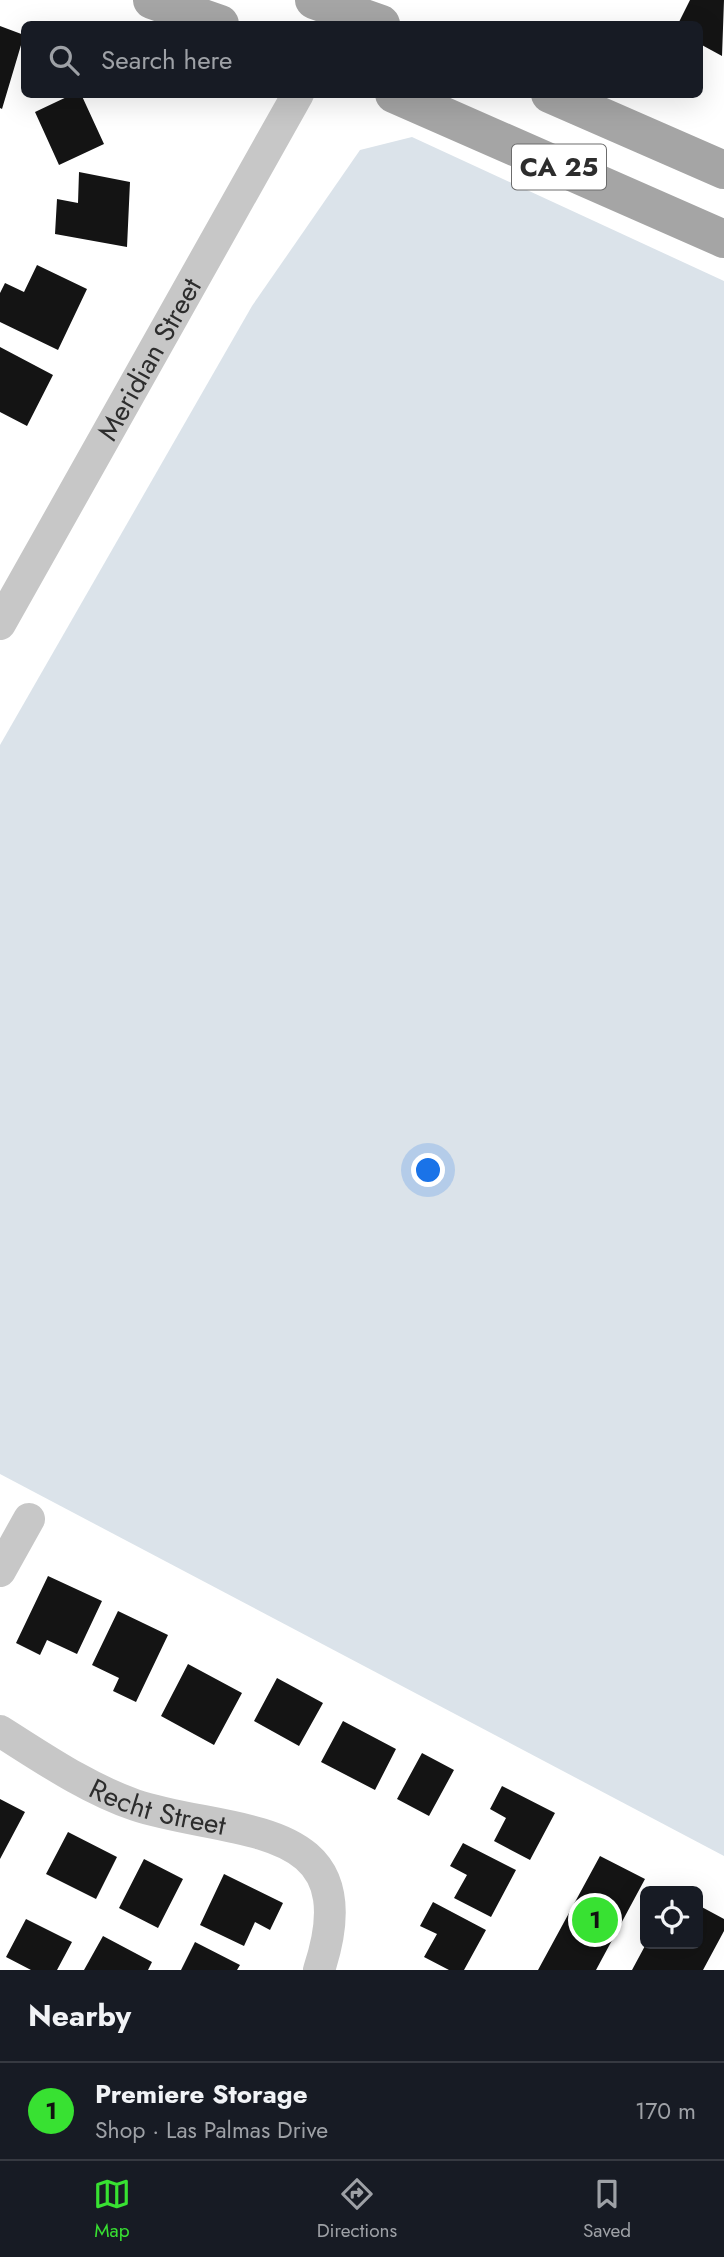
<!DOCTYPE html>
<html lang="en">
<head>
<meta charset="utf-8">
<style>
  body { margin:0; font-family:Jost,sans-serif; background:#242831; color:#f1f3f6 }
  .controls { position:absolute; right:21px; bottom:21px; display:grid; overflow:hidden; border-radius:10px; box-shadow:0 7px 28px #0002 }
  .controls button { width:63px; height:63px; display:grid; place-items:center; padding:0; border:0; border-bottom:2px solid #363941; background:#171b24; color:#f1f3f6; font:35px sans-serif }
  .you { position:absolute; left:429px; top:1171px; width:24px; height:24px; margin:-18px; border:5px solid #fff; border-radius:50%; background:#1a73e8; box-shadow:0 0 0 10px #1a73e833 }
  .badge { display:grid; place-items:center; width:46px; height:46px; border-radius:50%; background:#38e132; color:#111; font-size:23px; font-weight:700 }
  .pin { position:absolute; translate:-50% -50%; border:4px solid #fff; box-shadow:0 2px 7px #0006 }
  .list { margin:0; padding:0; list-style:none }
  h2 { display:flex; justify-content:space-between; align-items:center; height:91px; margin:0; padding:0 28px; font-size:30px }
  h2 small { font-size:23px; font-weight:400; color:#9ea1a6 }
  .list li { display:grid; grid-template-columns:46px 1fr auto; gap:21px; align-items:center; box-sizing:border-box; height:98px; padding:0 28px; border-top:2px solid #363941 }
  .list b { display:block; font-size:26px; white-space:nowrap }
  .list p { margin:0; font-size:23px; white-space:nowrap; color:#9ea1a6 }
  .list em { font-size:23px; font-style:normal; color:#9ea1a6 }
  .icon { flex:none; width:38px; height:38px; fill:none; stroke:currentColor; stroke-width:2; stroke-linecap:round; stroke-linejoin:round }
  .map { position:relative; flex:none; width:724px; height:1970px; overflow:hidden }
  .search { position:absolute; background:#171b24; box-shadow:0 7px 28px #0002; left:21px; right:21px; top:21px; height:77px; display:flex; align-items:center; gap:18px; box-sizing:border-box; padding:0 24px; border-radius:10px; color:#9ea1a6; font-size:26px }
  .sheet { height:189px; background:#171b24 }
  nav { display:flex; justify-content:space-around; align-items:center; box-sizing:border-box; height:98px; border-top:2px solid #363941; background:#171b24; font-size:19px; color:#9ea1a6 }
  nav a { display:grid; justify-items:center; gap:4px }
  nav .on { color:#38e132 }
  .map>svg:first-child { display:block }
  .green { fill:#dbe3ea }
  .building { fill:#141414 }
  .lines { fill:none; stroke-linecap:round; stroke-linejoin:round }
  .minor { stroke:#c7c7c7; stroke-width:32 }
  .major { stroke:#a5a5a5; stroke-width:38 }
  .labels { text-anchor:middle; stroke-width:7; stroke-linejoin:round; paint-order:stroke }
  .shield { fill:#fff; stroke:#6c6c6c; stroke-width:2 }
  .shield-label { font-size:26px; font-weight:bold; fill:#2d2d2d }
  .street-label { font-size:28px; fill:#2d2d2d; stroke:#fff }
</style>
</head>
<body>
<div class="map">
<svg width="724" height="1970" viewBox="0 0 724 1970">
  <rect width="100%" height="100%" fill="#fff"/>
  <!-- green -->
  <path class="green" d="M412,137L724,281V1856L0,1474V745L252,306L360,150Z"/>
  <!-- building -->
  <path class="building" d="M690,0H724L722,56L700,44V24H678Z
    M0,26L24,35L2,109L0,108Z
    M73,94H81L104,144L59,165L35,112Z
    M79,172L130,182L127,247L55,234L57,199L78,203Z
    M37,265L87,289L58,350L0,322V293L5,283L24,292Z
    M0,347L53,375L27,426L0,412Z
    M48,1576L102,1601L77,1654L47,1640L40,1655L16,1643Z
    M118,1611L168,1635L136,1702L113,1691L119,1678L92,1665Z
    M188,1664L242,1693L214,1745L161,1716Z
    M277,1678L323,1703L299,1746L254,1721Z
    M343,1721L396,1749L375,1790L321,1762Z
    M422,1753L454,1770L429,1816L397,1799Z
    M502,1786L555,1813L530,1860L494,1841L506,1818L490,1809Z
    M0,1799L25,1812L0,1859Z
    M68,1832L117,1857L96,1899L46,1874Z
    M463,1843L516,1870L491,1917L454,1898L467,1875L450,1866Z
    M600,1856L645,1879L596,1970H538Z
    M144,1859L183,1879L158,1928L119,1908Z
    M224,1874L283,1903L270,1930L255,1922L244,1946L200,1925Z
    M433,1902L486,1930L464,1970H449L424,1957L437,1934L420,1926Z
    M698,1905L724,1919V1931L703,1970H632L646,1944H698Z
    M26,1919L72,1942L57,1970H31L6,1957Z
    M103,1936L152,1962L148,1970H84Z
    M195,1942L240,1965L237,1970H181Z"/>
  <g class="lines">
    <!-- minor -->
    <g class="minor">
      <path id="s1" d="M0,624L298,94"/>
      <path d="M0,1571L29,1519"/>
      <path id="s2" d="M0,1731C43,1758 86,1788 135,1805C232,1837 370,1816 319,1970"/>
    </g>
    <!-- major -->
    <path class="major" d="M152,0L220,24
      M314,0L381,24
      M394,94L724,239
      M550,94L724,170"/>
  </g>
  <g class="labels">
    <!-- shield labels -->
    <rect class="shield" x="512" y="144.5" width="94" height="45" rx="5"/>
    <g class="shield-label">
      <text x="559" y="176">CA 25</text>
    </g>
    <!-- street labels -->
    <g class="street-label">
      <text dy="10" stroke="none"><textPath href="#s1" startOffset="304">Meridian Street</textPath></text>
      <text dy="10" stroke="none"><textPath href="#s2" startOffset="177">Recht Street</textPath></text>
    </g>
  </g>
</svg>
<div class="controls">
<button><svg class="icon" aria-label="locate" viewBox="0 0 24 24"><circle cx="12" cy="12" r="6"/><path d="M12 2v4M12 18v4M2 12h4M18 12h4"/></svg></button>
</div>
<div class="you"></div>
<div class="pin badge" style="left:595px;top:1920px">1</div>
<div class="search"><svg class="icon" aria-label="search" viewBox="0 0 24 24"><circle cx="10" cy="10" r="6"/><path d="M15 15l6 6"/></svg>Search here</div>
</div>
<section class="sheet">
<h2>Nearby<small></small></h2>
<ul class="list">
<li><span class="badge">1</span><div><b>Premiere Storage</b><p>Shop · Las Palmas Drive</p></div><em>170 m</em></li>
</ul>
</section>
<nav>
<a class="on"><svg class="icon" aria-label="map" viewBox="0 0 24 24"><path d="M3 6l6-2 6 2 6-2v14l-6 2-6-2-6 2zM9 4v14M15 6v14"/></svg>Map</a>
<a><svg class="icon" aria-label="directions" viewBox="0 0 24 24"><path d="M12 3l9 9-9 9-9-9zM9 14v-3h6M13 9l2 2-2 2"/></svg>Directions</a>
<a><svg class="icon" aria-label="saved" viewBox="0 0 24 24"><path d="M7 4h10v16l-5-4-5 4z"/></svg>Saved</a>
</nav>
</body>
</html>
